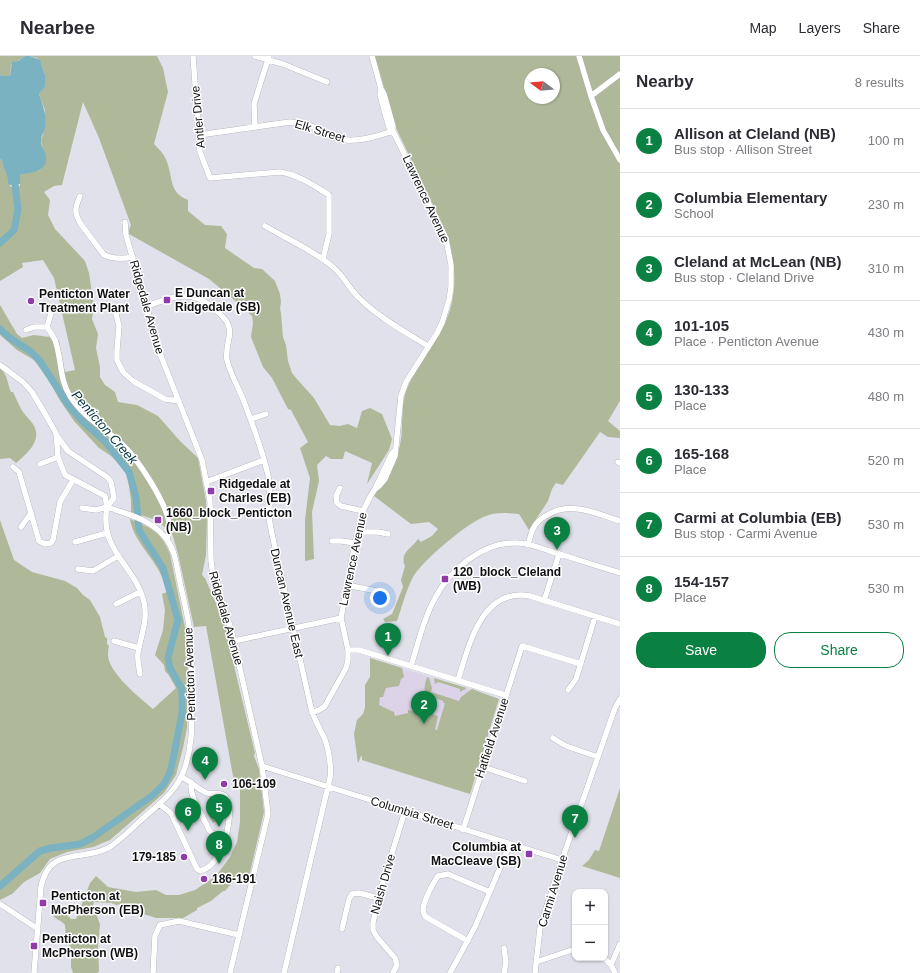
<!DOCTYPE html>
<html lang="en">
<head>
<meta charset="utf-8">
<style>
  body { margin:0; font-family:Helvetica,sans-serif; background:#f2f2f3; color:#2b2b33 }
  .controls { position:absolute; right:12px; bottom:12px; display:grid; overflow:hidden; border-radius:8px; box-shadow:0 1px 3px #0004 }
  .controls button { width:36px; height:36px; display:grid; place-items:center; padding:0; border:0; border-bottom:1px solid #e1e1e2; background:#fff; color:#2b2b33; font:20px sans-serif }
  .compass { position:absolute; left:524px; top:12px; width:36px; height:36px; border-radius:50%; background:#fff; box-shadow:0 1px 3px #0004; rotate:286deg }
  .you { position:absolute; left:380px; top:542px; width:14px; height:14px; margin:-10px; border:3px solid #fff; border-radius:50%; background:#1a73e8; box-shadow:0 0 0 6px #1a73e833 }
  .badge { display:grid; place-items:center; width:26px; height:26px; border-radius:50%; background:#0b8043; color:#fff; font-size:13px; font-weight:700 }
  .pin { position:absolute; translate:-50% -33px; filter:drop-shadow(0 1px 2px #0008) }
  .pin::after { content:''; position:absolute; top:21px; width:14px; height:12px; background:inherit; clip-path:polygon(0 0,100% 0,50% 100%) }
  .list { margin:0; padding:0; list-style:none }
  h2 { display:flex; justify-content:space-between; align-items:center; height:52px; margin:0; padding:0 16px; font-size:17px }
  h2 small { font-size:13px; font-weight:400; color:#7c7c81 }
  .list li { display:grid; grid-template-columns:26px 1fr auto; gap:12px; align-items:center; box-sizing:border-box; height:64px; padding:0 16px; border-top:1px solid #e1e1e2 }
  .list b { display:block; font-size:15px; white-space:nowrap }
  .list p { margin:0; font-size:13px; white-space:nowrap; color:#7c7c81 }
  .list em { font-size:13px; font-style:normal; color:#7c7c81 }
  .actions { display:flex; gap:8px; padding:12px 16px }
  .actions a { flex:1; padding:9px 0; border:1px solid #0b8043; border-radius:16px; text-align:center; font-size:14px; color:#0b8043 }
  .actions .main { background:#0b8043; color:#fff }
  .map { position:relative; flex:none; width:620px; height:917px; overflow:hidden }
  header { display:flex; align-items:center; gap:24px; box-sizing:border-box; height:56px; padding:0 20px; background:#fff; border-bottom:1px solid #e1e1e2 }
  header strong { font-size:19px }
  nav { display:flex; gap:22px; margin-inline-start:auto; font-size:14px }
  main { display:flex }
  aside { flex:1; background:#fff }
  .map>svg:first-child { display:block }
  .education { fill:#dcd3e8 }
  .green { fill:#afb99a; fill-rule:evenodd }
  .water { fill:#7ab2c1 }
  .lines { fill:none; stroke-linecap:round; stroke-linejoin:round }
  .river { stroke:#7ab2c1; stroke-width:7 }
  .minor-casing { stroke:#9d9ea6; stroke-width:6 }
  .minor { stroke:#fff; stroke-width:5.5 }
  .poi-dot { fill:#903ba9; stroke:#fff; stroke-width:1.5 }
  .labels { text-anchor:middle; stroke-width:3; stroke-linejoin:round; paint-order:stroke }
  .street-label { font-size:12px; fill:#101013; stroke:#fff }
  .poi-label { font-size:12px; font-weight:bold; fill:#101013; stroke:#fff; text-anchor:start }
  .water-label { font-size:13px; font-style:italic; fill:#00343f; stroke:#fff }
</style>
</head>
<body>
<header>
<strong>Nearbee</strong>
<nav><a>Map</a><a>Layers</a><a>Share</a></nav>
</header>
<main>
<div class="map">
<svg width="620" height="917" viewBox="0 0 620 917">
  <rect width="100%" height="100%" fill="#e0e1ea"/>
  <!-- education -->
  <path class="education" d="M370,602L499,643L470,738L362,704V700H361L358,707L354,678L357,664L363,658L365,652V629L370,621Z"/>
  <!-- green -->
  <path class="green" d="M0,0H25L11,9L10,20H2L0,18Z
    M30,0H157L163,12L168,36L154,88C159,93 165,99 167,106C173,122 169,137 188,144V155L205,169L221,170L227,178L225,192L254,212L262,213L275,225L280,238L281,246L280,253L281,257L283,281L286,289L288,305L292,317L296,322L314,342L330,369L340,370L348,368L357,372L362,355L370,352L382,358L392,383L389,394L367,428L372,407L345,395L343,403H331L326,400L317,409L319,425L312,456L314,503L305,505V464L310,422L300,392L308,386L291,354L288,353L272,322L263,311L251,281L253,267L252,260L233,243L209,223L129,178V174L131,169L99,82L83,46L62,129L54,130L44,136L50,144L48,159L55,173L85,205L89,217L94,251L92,263L98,278L96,292L100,311V321L105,329L115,336L118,346L137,349L158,360L180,385L198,402L206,445L207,461L206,499L202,519L205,522L230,580L235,614L255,697L254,700L259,713L264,756L248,825L236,822L225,835H223L211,845L197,852V854L183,862H156L134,855L122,848L116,849L112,847L94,846L93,850L100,868L98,890L99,915L97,917H73L71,911V892L66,884L65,869C61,864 54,863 51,857L67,859L71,863H76L90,827L96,820L108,831L136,836L156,834L166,839H179L195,834L216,820L230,801L237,786L240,766V732L233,720L206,570L194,571L178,498L172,477L156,464L131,456V444L127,418L121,410L111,400L99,392L74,365L59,343L50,326L34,304L17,294L0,279V249L17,278L22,282L34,279L50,281L51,283L59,285L65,316L75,314L54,222L43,204L22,207L23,211L0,225V103L2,104C3,111 7,115 8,121C9,126 8,127 11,131L20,130V119L40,114C49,101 43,98 41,84L43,79L45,54L39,38L45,31V19L41,7L37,2Z
    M375,0H620V345L608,365L620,375V382L608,381L600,376L563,429L556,427L552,433L548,445L529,474L519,458C508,457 497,456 486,460C468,466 422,505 413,521C406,534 402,551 397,565L385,566L383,563L392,558L403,531L401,524L405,510C399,497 412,492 418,483L421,486L432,480L438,473L429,466L411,468L374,440C384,425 396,408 400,389C404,371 400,353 406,335C415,311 433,292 444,269C458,241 456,210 448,180L395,70ZM530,18H554V42H530Z
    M0,312C8,319 7,327 11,336H13C16,342 19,350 23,356C26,360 30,364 33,368C43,384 28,397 16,407L10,402L0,403Z
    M130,463C151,471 162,477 170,498L186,576L188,591L187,672L183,692L176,719L164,737L110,784L93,791L67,796L50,803L40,817L24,826L12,838L0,844V464L14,504L32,516L65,525L77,532L83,539L90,544L100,561L105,581L107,582V588L109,590C108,593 108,597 108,600C110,618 139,641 153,653L176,632L168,618L165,615L164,609L155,599L163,574L165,554L162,538L167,536C165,529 163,522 159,515C150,498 133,483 130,463Z
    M370,602L402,612L404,621L401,623L399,630L386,632L383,641H380L379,649L394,656L395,660L408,657V654L413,655L415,653L438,660L435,674H437L445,647H443V645L424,638L425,628L427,621L429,622L432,632L431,636L459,645L461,641L472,633L499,643L470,738L362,704V700H361L358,707L354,678L357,664L363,658L365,652V629L370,621Z
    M434,622L467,632L460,636V633L438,626L435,628Z
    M620,732V822L582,810L589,804L595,794L599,795Z
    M213,744H217L214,752C217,759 217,756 223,759L222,764H219L213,767L208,758L213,751Z"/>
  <!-- water -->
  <path class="water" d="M25,0H30L40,4L45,19V31L39,38C43,49 47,60 45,72C44,76 41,80 41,84C40,90 45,94 46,99C48,117 31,116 20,119V128L10,129L8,128C9,119 3,113 2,104L0,103V18L2,20H10L12,6L18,5Z"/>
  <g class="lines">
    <!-- river -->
    <path class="river" d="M0,187L14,174L18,154L14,120
      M0,273L10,282L30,295L40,305L69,350L83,366L105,385L129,416L136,441L139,474L163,512L178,564L168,602L170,612L181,631L182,636V657L173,703L170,716L164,728L153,739L92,782L80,788L51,792L40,795L0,830"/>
    <!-- minor casing -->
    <g class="minor-casing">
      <path id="minor" d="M193,0L200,96L210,122L280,116C299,119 313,129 329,139V178L323,203
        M255,0L283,8L327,26
        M372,0L381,33L384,38L393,70V75
        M579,0L591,40L603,74L620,104
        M591,40L620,18
        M255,71L254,48L269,0
        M199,79L290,66C298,67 306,68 314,71C323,75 331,80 340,83C357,87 377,80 393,75
        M80,140C75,152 74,156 80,167L104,199C113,203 123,203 133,201
        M125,166L126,179L159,295L202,404L210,445L211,505L213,520L231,573L262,710L268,758L230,917
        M265,170C287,183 313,194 333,211C344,220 350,234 360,243C380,262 405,276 428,290
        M147,250C180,238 196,232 223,261C237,276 224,287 227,304C230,317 238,331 243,343C252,367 261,390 267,415C271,428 269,440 269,454C269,462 270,470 272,478L311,652C314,663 319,671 324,681C328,691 332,711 330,722L284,917
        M116,258L119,270L117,294V304L123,316L133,325L165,343L179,345
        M47,271L53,250
        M26,274L34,271H47C50,275 53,280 55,284C62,303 59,323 70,340C83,361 104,372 122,388C138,403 165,445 169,466C170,472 168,479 167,484
        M0,309L23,326L32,336L44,356L56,377L58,401L65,419L105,440L107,451C130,459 153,464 167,484C176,496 177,513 180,527C184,544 188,560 190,577C192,592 191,608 191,623C192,656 196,702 175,731C166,744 152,754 140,765C130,774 120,785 108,792C81,806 49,790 41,831L34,917
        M251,363L266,358
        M57,380L68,395L107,421L111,426L114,442L107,451
        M618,406L620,407
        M40,408L58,401
        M13,411L19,416L39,485L45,488L51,487L53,484L60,446L73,424
        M206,426L264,404
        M340,432L336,440L337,447L341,450L363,455
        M375,433L391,399L395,394
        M82,452L96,454L107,451C99,495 135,509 144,546C148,564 141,579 138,597C137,604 139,611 140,618
        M21,471L31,457
        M357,476H378L388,478
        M332,485H341L355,487
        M75,486L107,477
        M528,489C530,482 531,474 536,468C539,464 545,460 551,457C573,446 598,458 620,465
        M78,513L93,515L118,500
        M346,529L377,535
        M544,545L559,498
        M116,548L140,536
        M114,585L139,592
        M234,585L341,562
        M348,594H359L505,639
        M411,610C418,588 423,564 434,544C449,514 483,485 518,487C529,487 540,492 550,495C573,502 597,510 620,517
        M458,624C469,590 481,531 530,540L620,568
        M568,634L576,623L595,561
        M312,657L321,653L325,650L346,612L348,604V594L341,562L355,487L363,455L371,439L375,433L380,429L385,423L395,400L401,340L406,326L437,277L442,267L449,244L451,231V209L446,183L395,79L389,71L386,61L380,39L381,33
        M553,682L566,690L598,701
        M262,710L562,804
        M483,711L525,725
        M191,726C189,742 203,759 209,774L212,777L225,782
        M159,748L171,757L197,813L200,815C209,813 216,804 220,796C226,786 235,749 225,740C220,735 212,739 207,737C197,733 191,725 181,721
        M463,774L522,590L581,608
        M0,848L38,873
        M342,873L349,843L352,838L359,837L378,842
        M468,885L426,861C424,859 423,856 423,853C424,844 433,827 438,820L448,818L490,836
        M604,902L611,909L615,917
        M536,906L575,893
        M611,909L620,888
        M153,917L155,880L160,869L179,865L239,879
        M337,917L338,912
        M393,917L397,909L395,902L377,881L373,874V867L380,836L405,755
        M450,917L475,871L510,788
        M504,917L506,906L504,892
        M535,917L540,872L544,859L562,804L615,652L620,643"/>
    </g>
    <!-- minor -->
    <use href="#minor" class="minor"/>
  </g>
  <!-- markers -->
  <g class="poi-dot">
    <rect x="163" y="240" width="8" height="8" rx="2"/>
    <circle cx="31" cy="245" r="4"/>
    <rect x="207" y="431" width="8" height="8" rx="2"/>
    <rect x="154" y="460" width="8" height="8" rx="2"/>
    <rect x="441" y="519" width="8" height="8" rx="2"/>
    <circle cx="224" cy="728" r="4"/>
    <rect x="525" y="794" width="8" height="8" rx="2"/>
    <circle cx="184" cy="801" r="4"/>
    <circle cx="204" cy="823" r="4"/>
    <rect x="39" y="843" width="8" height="8" rx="2"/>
    <rect x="30" y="886" width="8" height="8" rx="2"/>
  </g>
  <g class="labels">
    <!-- street labels -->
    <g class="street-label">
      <text transform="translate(198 61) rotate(-95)" y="4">Antler Drive</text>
      <text transform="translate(320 75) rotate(17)" y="4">Elk Street</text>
      <text transform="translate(426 143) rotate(65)" y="4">Lawrence Avenue</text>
      <text transform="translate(147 251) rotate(74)" y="4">Ridgedale Avenue</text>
      <text transform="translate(353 503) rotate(-78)" y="4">Lawrence Avenue</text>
      <text transform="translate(287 547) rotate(77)" y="4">Duncan Avenue East</text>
      <text transform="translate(226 562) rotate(74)" y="4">Ridgedale Avenue</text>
      <text transform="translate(190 618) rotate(-92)" y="4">Penticton Avenue</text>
      <text transform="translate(492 682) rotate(-72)" y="4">Hatfield Avenue</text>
      <text transform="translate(412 757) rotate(17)" y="4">Columbia Street</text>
      <text transform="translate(383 828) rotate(-74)" y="4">Naish Drive</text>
      <text transform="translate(553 835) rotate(-73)" y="4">Carmi Avenue</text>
    </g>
    <!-- poi labels -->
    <g class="poi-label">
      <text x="175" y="241">E Duncan at<tspan x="175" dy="14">Ridgedale (SB)</tspan></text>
      <text x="39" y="242">Penticton Water<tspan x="39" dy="14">Treatment Plant</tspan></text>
      <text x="219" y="432">Ridgedale at<tspan x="219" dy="14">Charles (EB)</tspan></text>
      <text x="166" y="461">1660_block_Penticton<tspan x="166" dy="14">(NB)</tspan></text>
      <text x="453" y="520">120_block_Cleland<tspan x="453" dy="14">(WB)</tspan></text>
      <text x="232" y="732">106-109</text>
      <text x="521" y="795" text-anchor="end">Columbia at<tspan x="521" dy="14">MacCleave (SB)</tspan></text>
      <text x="176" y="805" text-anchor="end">179-185</text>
      <text x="212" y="827">186-191</text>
      <text x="51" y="844">Penticton at<tspan x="51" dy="14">McPherson (EB)</tspan></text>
      <text x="42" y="887">Penticton at<tspan x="42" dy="14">McPherson (WB)</tspan></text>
    </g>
    <!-- water labels -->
    <g class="water-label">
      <text transform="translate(105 371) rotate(49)" y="5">Penticton Creek</text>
    </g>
  </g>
</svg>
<div class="controls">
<button>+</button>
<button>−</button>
</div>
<svg class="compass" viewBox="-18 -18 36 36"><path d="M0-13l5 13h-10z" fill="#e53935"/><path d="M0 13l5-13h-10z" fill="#7c7c81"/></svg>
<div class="you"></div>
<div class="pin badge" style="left:388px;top:600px">1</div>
<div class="pin badge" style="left:424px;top:668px">2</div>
<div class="pin badge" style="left:557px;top:494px">3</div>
<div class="pin badge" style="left:205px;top:724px">4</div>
<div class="pin badge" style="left:219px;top:771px">5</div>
<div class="pin badge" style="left:188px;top:775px">6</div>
<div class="pin badge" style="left:575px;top:782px">7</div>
<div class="pin badge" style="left:219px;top:808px">8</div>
</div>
<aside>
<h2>Nearby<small>8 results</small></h2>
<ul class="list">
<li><span class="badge">1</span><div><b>Allison at Cleland (NB)</b><p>Bus stop · Allison Street</p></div><em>100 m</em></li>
<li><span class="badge">2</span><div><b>Columbia Elementary</b><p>School</p></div><em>230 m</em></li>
<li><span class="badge">3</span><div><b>Cleland at McLean (NB)</b><p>Bus stop · Cleland Drive</p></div><em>310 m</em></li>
<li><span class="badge">4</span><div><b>101-105</b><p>Place · Penticton Avenue</p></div><em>430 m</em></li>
<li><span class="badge">5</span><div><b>130-133</b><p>Place</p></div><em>480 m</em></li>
<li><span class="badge">6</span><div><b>165-168</b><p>Place</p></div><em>520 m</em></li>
<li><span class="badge">7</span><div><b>Carmi at Columbia (EB)</b><p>Bus stop · Carmi Avenue</p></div><em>530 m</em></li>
<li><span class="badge">8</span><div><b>154-157</b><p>Place</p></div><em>530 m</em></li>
</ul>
<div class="actions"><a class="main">Save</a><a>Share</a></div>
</aside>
</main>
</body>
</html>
